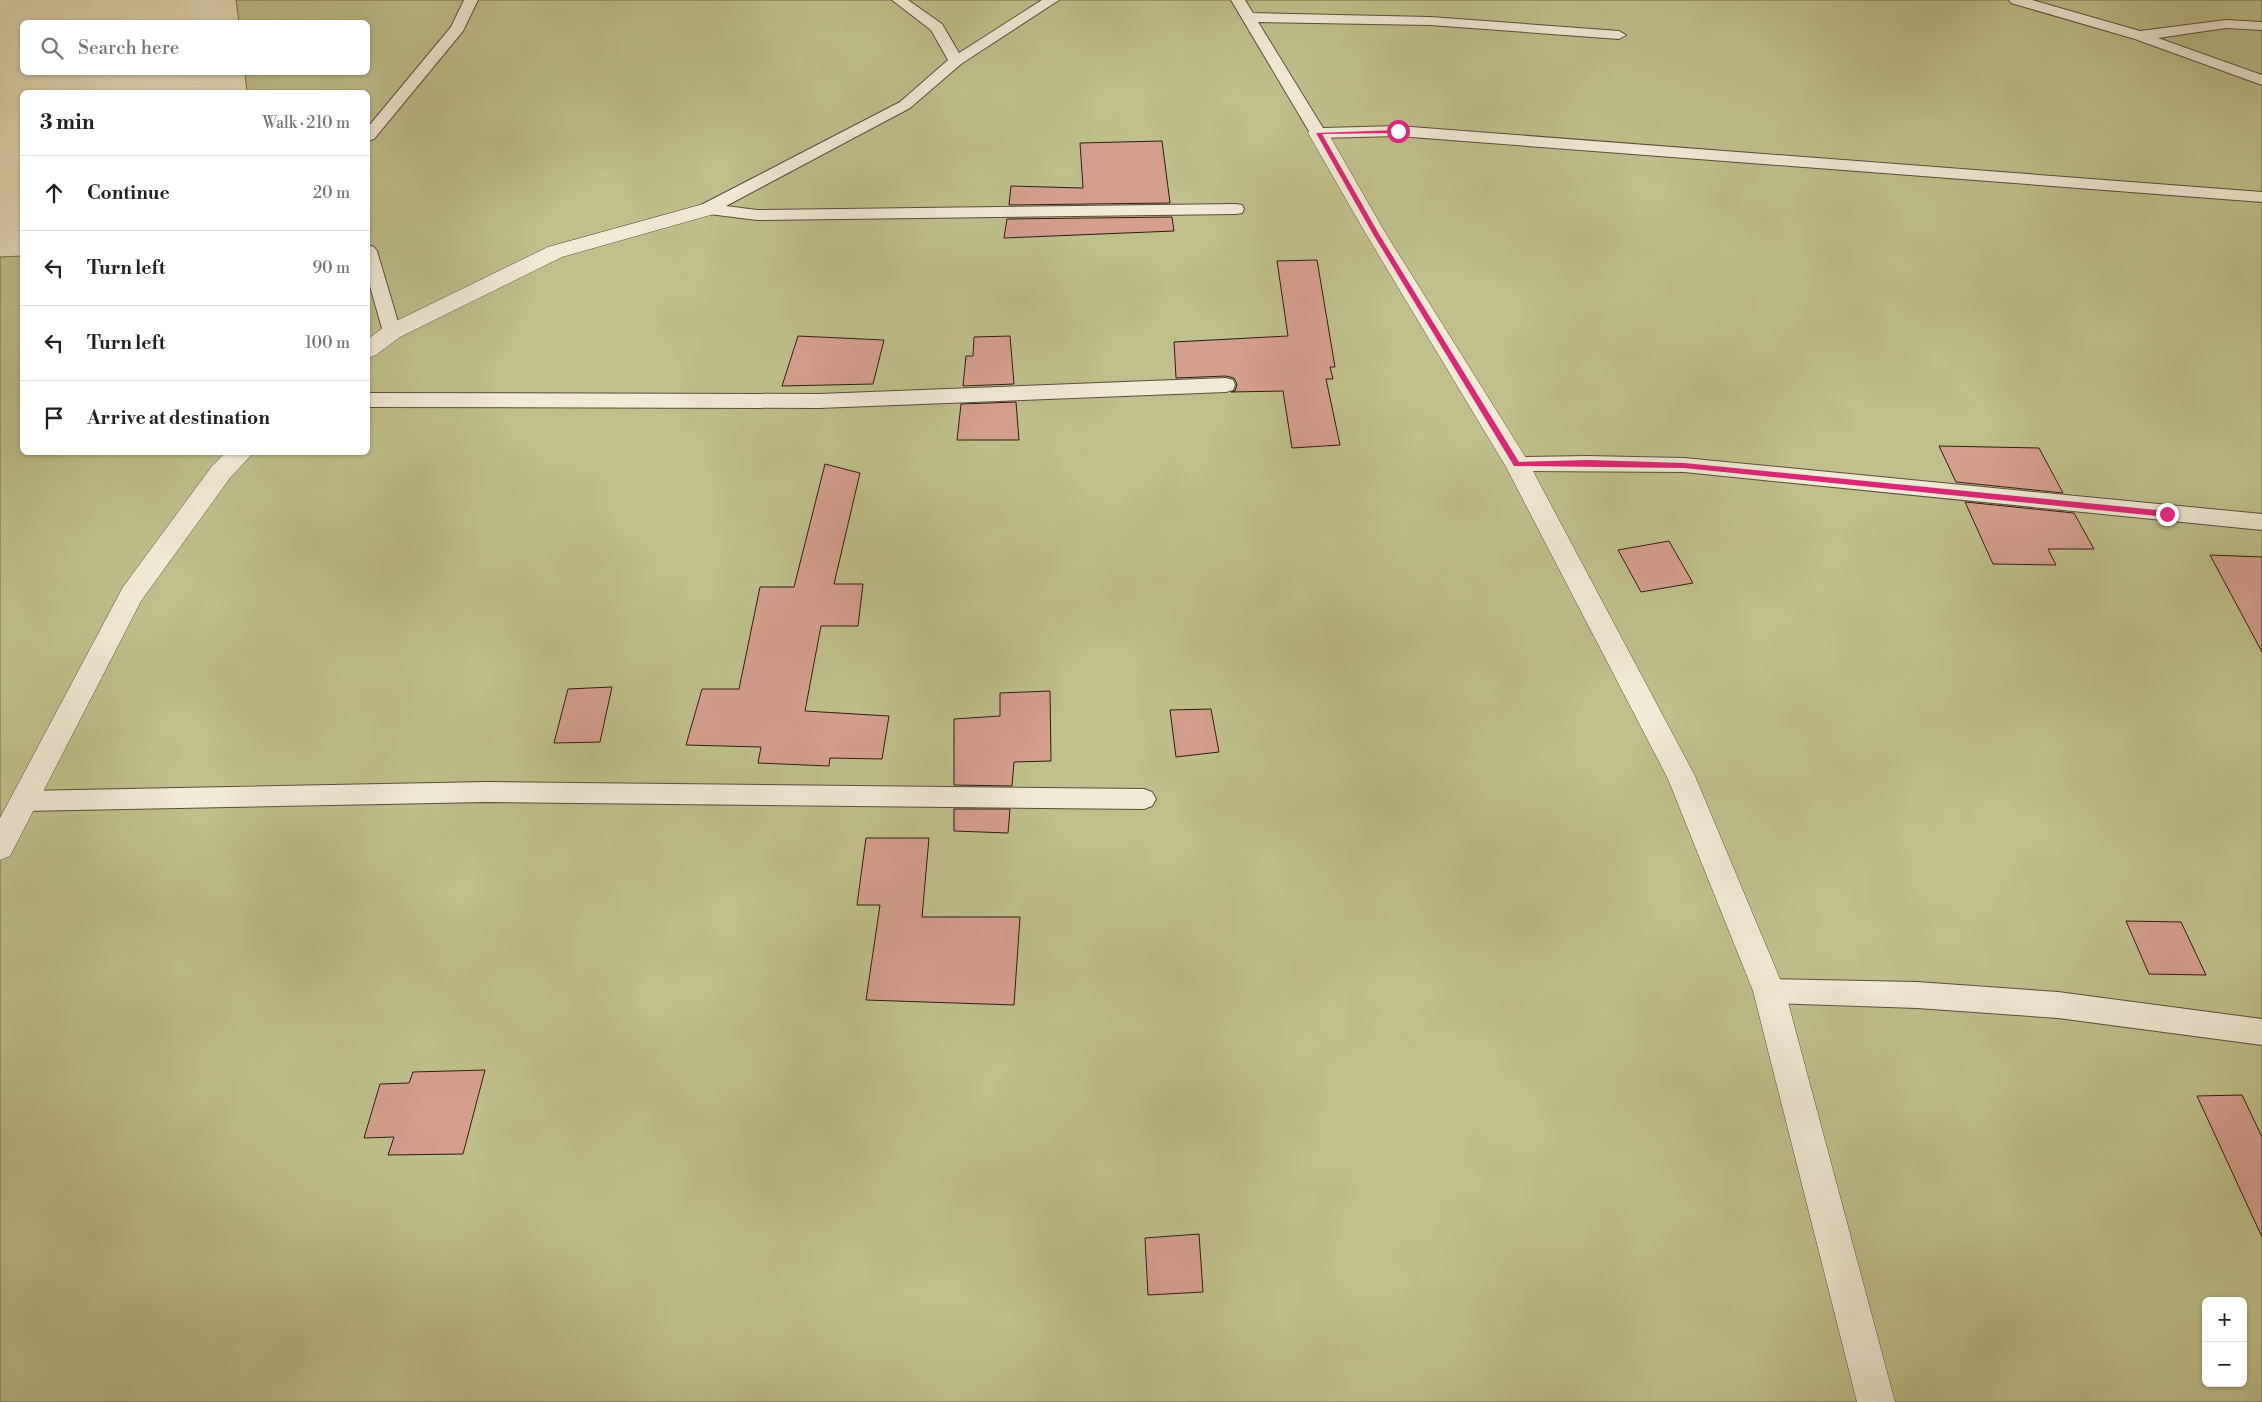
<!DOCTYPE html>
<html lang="en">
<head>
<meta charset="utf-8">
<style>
  body { margin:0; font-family:"Libre Bodoni",serif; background:#f6f6f6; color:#202124 }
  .controls { position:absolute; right:15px; bottom:15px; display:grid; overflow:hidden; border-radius:8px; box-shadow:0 1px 4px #0004 }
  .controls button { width:45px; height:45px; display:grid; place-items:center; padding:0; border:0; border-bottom:1px solid #e0e0e0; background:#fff; color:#202124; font:25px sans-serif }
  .stop { position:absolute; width:15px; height:15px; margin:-11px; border:4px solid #db2777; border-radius:50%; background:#fff }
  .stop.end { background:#db2777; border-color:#fff; box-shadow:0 1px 5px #0008 }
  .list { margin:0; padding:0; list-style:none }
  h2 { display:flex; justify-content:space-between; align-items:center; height:65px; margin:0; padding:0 20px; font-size:21px }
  h2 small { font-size:16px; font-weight:400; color:#757577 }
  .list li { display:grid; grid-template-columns:32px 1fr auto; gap:15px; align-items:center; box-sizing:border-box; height:75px; padding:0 20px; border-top:1px solid #e0e0e0 }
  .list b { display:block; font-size:19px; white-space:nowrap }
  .list em { font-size:16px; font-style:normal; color:#757577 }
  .icon { flex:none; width:28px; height:28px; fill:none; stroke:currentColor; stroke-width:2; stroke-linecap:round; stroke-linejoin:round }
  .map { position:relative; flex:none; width:2262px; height:1402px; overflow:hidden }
  .search { position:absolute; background:#fff; box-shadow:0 1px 4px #0004; left:20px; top:20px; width:350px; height:55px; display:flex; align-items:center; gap:12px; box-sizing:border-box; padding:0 18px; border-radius:8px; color:#757577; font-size:19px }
  .panel { position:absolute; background:#fff; box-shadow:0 1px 4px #0004; left:20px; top:90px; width:350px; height:365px; border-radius:8px }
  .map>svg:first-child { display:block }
  .green { fill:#bfc08c; stroke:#786e4e; fill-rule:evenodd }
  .building { fill:#d59f8e; stroke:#301b11 }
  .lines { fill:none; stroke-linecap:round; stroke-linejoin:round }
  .lane-casing { stroke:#5e4c3c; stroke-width:2 }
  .street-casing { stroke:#5e4c3c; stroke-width:1 }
  .lane { fill:#f1ead5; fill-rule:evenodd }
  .street { fill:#f1ead5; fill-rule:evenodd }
  .route { fill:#db2777 }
</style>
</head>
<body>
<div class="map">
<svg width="2262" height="1402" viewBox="0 0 2262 1402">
  <rect width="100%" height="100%" fill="#e9dfbe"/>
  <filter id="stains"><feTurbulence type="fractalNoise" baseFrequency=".004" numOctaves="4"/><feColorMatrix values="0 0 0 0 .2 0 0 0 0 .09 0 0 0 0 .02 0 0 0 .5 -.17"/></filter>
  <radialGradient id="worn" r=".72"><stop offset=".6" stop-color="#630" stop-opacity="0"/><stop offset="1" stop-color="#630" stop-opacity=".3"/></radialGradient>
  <!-- green -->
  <path class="green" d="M236,0H2262V1402H0V257L22,256V452H368V92H247L245,73L368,72V22H239ZM2206,1301H2243V1383H2206Z"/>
  <!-- building -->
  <path class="building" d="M1162,141L1170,203L1009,205L1011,186L1083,188L1080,143Z
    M1172,217L1174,231L1004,238L1007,219Z
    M1317,260L1335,367H1330L1333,379H1326L1340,445L1292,448L1283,391L1231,392L1235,391L1237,384L1234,378L1226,376L1176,378L1174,342L1288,336L1277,261Z
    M798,336L884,340L873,384L782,386Z
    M1010,336L1014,384L963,386L966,356H973L974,337Z
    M1016,402L1019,440H957L961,404Z
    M1939,446L2039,448L2063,493L1956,482Z
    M825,464L860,473L834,584H863L858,626H821L805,711L889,716L882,759L830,758L829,766L758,763L761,747L686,745L702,689H739L760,587H794Z
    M1965,502L2074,513L2094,549H2048L2056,565L1993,564Z
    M1669,541L1693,583L1641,592L1618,550Z
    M2210,555L2262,557V652Z
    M612,687L600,742L554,743L568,689Z
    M1050,691L1051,761L1014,762L1012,786L954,785V719L1000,716V693Z
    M1211,709L1219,752L1176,757L1170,710Z
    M954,809H1010L1008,833L954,831Z
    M866,838H929L922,917H1020L1014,1005L866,1000L880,905H857Z
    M2126,921L2181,922L2206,975L2149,974Z
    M485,1070L463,1154L388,1155L394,1137L364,1138L380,1084L409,1083L413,1072Z
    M2242,1095L2262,1137V1237L2197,1096Z
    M1199,1234L1203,1292L1148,1295L1145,1238Z"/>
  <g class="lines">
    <!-- lane casing -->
    <g class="lane-casing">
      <path id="lane" d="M464,0H478L463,31L374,139L368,141V127L451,27Z
        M892,0H908L942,24L959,53L1042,0H1059L961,64L910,108L726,206L757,210L1236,204L1242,205L1244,209L1242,213L1236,214L757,220L701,213L699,209L701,205L900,102L948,60L931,30Z
        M1231,0H1245L1253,13L1430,17L1619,31L1626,35L1619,39L1430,25L1258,22L1323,128L1398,126L2262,192V202L1398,136L1318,138L1310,133Z
        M2009,0H2032L2140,31L2226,20L2262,22V30L2226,28L2158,38L2262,75V85L2135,39L2011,3Z
        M368,245L374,247L377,251L401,332L398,336L392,338L386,336L383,332L368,279Z
        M1226,378L1233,380L1235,385L1233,390L1226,392L819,408L368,407V393L819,394Z
        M1587,456L1684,458L2262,514V530L1684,472L1517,471L1510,469L1507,464L1510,459L1517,457Z
        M486,782L1144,789L1152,792L1156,799L1152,806L1144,809L486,802L24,811L16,808L12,801L16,794L24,791Z
        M1769,979L1917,982L2058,992L2262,1019V1045L2058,1018L1917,1008L1769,1003L1760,1000L1756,991L1760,982Z"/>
    </g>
    <!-- street casing -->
    <g class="street-casing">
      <path id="street" d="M1318,127L1325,129L1328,133L1386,234L1526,458L1695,776L1785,991L1895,1402H1857L1753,991L1668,779L1506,467L1366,234L1308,133L1311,129Z
        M707,203L714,204L717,209L714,214L562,257L400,337L376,355L368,358V339L384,327L548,247Z
        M226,452H254L230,478L141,601L10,856L0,860V818L123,587L212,466Z"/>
    </g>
    <!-- lane -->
    <use href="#lane" class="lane"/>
    <!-- street -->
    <use href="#street" class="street"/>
  </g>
  <!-- route -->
  <path class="route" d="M1398,130L1401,133L1322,134L1379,234L1519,462L1588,460L1684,463L2167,511L2171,514L2167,517L1684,468L1514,466L1373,234L1316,133Z"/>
  <rect width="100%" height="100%" filter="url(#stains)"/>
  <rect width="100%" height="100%" fill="url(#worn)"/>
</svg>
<div class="controls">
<button>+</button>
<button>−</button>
</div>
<div class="stop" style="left:1398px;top:131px"></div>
<div class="stop end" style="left:2167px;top:514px"></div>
<div class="search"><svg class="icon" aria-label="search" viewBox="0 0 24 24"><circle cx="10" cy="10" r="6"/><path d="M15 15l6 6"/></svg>Search here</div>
<section class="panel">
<h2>3 min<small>Walk · 210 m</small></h2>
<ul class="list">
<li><svg class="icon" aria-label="ahead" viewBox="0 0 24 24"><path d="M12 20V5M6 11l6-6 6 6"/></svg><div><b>Continue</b></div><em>20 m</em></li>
<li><svg class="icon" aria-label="left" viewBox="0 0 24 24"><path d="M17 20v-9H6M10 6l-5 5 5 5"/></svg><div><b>Turn left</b></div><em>90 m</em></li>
<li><svg class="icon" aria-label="left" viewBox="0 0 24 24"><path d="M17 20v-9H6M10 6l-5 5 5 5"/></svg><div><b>Turn left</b></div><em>100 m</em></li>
<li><svg class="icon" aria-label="arrive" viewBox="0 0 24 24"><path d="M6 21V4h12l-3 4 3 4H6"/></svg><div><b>Arrive at destination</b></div></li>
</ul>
</section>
</div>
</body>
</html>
